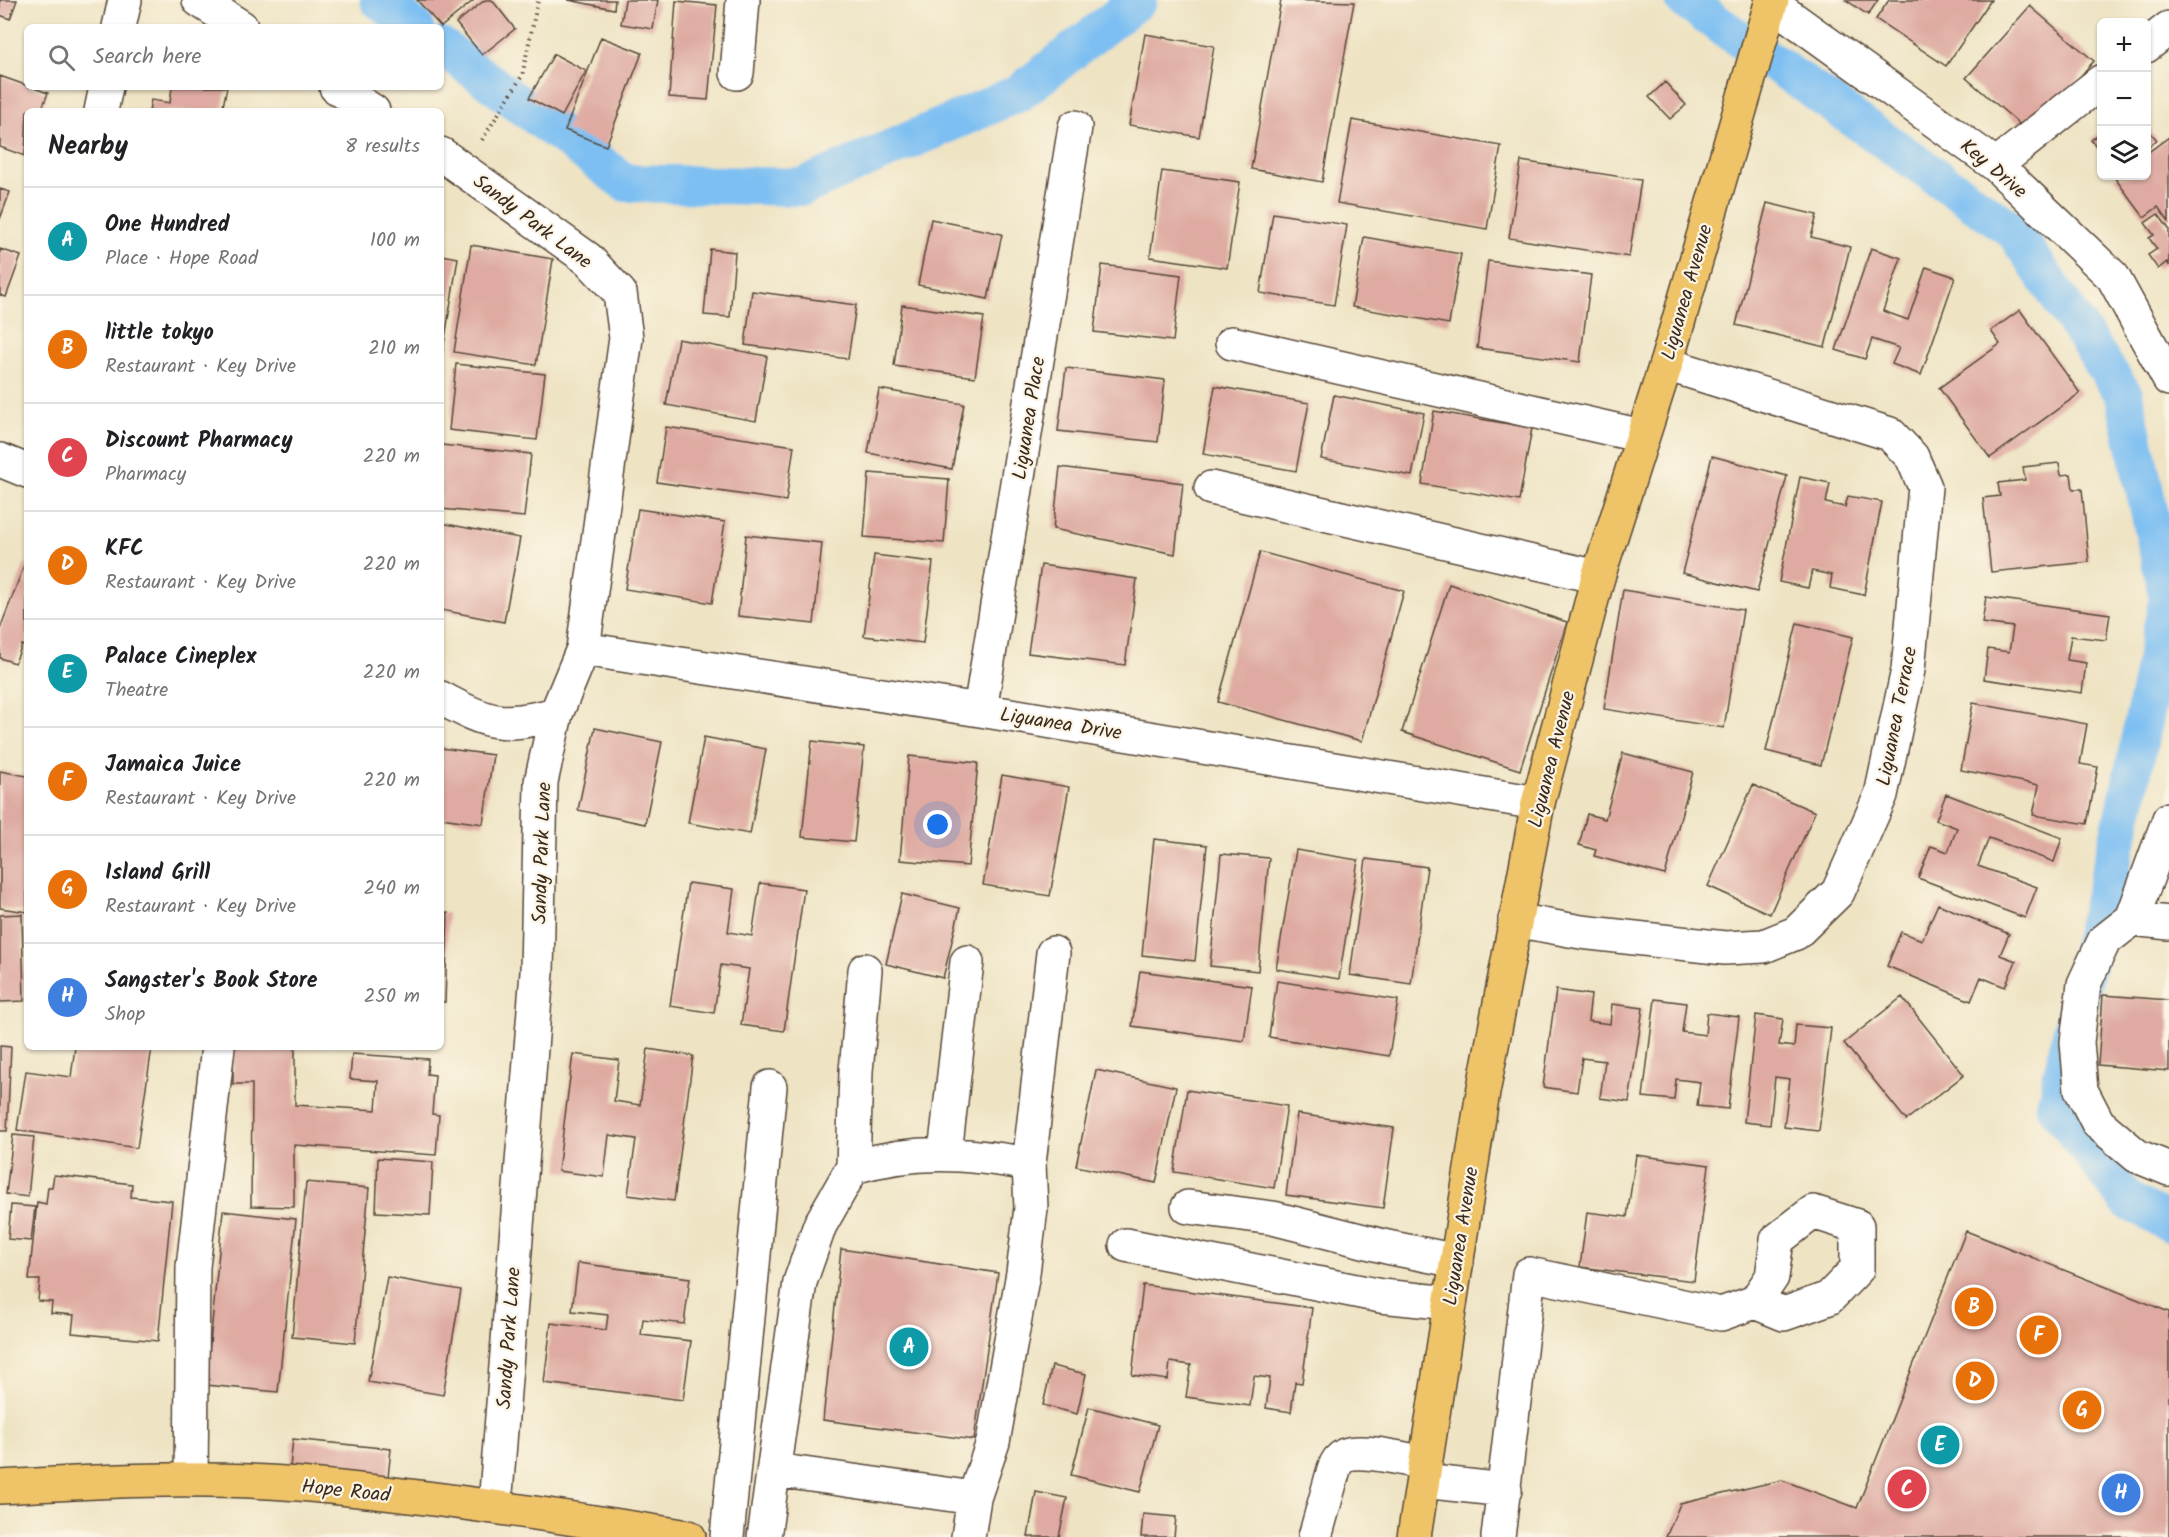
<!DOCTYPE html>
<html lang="en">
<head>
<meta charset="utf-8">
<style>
  body { margin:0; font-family:Kalam,sans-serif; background:#f2f2f2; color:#202124 }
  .controls { position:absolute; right:18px; top:18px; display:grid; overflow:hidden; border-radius:9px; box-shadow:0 2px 4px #0004 }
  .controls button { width:54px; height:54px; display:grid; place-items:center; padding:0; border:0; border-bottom:2px solid #e0e0e0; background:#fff; color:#202124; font:30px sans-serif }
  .you { position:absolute; left:938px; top:825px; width:21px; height:21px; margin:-15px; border:4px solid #fff; border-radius:50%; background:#1a73e8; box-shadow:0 0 0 9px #1a73e833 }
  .badge { display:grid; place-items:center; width:39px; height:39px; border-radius:50%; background:#1f6fb2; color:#fff; font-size:20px; font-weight:700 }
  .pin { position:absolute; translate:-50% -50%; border:3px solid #fff; box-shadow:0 2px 6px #0006 }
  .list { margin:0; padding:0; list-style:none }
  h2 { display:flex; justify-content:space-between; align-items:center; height:78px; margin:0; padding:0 24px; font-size:26px }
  h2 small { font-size:20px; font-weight:400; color:#757577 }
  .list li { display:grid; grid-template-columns:39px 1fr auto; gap:18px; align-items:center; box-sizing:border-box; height:108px; padding:0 24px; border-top:2px solid #e0e0e0 }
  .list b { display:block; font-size:22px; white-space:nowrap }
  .list p { margin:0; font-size:20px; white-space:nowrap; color:#757577 }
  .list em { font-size:20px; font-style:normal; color:#757577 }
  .icon { flex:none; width:33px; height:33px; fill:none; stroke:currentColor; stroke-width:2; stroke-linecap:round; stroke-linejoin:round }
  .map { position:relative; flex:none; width:2169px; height:1537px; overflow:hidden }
  .search { position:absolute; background:#fff; box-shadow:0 2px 4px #0004; left:24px; top:24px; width:420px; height:66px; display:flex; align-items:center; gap:15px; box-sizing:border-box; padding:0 21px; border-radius:9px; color:#757577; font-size:22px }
  .panel { position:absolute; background:#fff; box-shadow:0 2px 4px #0004; left:24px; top:108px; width:420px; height:942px; border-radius:9px }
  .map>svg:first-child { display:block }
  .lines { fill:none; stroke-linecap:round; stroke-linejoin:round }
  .canal { stroke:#7dbff2; stroke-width:38 }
  .building { fill:#deaaa1 }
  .minor-casing { stroke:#564637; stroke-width:36 }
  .major-casing { stroke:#564637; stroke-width:36 }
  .path { stroke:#564637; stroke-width:4; stroke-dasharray:1.5 4.5; stroke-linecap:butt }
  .minor { stroke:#fff; stroke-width:33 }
  .major { stroke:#efc469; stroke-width:33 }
  .labels { text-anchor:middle; stroke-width:4.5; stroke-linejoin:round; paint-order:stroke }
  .street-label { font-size:20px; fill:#3b2a1e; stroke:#fcf5e5 }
</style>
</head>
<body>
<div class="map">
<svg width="2169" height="1537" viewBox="0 0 2169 1537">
  <rect width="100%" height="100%" fill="#fcf5e5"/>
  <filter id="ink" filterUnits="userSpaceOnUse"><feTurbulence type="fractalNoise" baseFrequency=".0167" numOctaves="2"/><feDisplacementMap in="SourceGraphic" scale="12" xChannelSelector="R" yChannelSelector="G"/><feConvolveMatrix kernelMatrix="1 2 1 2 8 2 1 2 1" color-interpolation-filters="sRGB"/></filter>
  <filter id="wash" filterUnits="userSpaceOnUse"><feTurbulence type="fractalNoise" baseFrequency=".008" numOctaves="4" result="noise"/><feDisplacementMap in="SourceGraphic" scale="24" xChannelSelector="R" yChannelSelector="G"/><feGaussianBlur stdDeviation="1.35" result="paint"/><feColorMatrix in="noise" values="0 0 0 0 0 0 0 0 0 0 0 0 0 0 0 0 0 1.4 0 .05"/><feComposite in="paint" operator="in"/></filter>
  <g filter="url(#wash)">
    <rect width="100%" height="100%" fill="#eee3c3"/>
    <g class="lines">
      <!-- canal -->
      <path class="canal" d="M379,0L415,27
        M1684,0L2014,231L2124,395L2168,598L2128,797L2079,998L2055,1106L2127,1200L2169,1223
        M441,46L626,183L802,187L1019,93L1138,0"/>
    </g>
    <g id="blocks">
      <!-- building -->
      <path class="building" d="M0,0H17L10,19L0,15Z
        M417,0H474L441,27Z
        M485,0H492L515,29L482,55L456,23Z
        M568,0H615L614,9Z
        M625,0H658L653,29L621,24Z
        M1281,0L1354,2L1322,182L1251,169Z
        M1846,0H1878L1868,15Z
        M1889,0H1991L1946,66L1876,19Z
        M676,1L717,5L708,100L669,97Z
        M2030,6L2094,61L2030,133L1966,78Z
        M1145,34L1214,46L1199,137L1129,125Z
        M601,37L642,53L606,146L565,130Z
        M554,54L586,71L562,116L529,98Z
        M0,76L48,93L41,111H27L25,156L0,147Z
        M1665,82L1686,105L1670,119L1649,97Z
        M172,87H227L222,111H149L151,100L170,103Z
        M1352,120L1501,146L1487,229L1337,203Z
        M2146,127L2157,140L2146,148Z
        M2102,131V153L2091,140Z
        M2169,137V222L2158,207L2144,217L2114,177L2146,176V154Z
        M1521,161L1641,180L1629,257L1509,238Z
        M1162,171L1240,182L1227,268L1150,257Z
        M0,189L10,192L0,219Z
        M1767,203L1817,215L1811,237L1850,247L1825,347L1736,325Z
        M1273,213L1347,225L1334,305L1260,293Z
        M2158,214L2169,229V266L2167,262L2158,269L2148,255L2157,249L2149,238L2154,235L2145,223Z
        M931,219L1002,234L988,299L918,285Z
        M1364,237L1461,254L1449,324L1352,307Z
        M471,245L553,259L536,365L454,352Z
        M1871,248L1901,258L1883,311L1908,320L1926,267L1955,277L1921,375L1892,364L1899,348L1872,339L1865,359L1836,350Z
        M0,249L21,256L6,297L0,295Z
        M710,249L735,252L730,317L704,315Z
        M441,255L458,258L442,356H441Z
        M1488,261L1591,275L1580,362L1477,348Z
        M1102,265L1181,275L1173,341L1094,332Z
        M752,291L856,305L848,359L745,345Z
        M902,305L984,317L975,377L894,366Z
        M2020,310L2080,393L1990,458L1939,388L2000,344L1991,331Z
        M678,339L767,356L756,421L666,405Z
        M456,364L545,374L537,440L449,430Z
        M1066,368L1165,380L1158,442L1058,431Z
        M1215,386L1309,403L1296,471L1203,454Z
        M879,389L964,404L952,469L868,453Z
        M1334,395L1424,413L1412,476L1321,459Z
        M1434,411L1532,428L1519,501L1422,484Z
        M666,427L794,446L786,501L657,482Z
        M441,445L531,454L524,517L441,509Z
        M1712,456L1787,476L1757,592L1682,573Z
        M2059,463L2061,475L2071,474L2073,489H2082L2089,562L1991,572L1983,498L2000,496L1998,483L2025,480L2023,467Z
        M1060,467L1183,483L1175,554L1053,529Z
        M869,473L949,479L944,543L864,537Z
        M1800,477L1830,483L1826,503L1845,507L1848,496L1882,502L1864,595L1830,588L1832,575L1812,571L1808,588L1779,582Z
        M638,509L725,522L712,603L625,589Z
        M441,523L520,538L504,622L441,610Z
        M746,535L822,543L814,624L738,616Z
        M1260,552L1404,591L1362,741L1218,702Z
        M874,555L933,562L923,643L864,636Z
        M25,563L27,564V647L22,645L15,663L0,658V629Z
        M1041,565L1137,579L1125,665L1028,653Z
        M1449,584L1567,622L1520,770L1402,732Z
        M1623,590L1743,610L1724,728L1604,709Z
        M1986,597L2110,614L2106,640L2071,636L2067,660L2086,663L2082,693L1984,679L1988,649L2009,652L2013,627L1982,623Z
        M1797,623L1853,637L1821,765L1766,751Z
        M1973,703L2087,724L2080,764L2098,767L2087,824L2033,815L2039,785L1961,770Z
        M595,728L662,742L645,824L578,810Z
        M704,737L766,749L750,834L688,823Z
        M812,741L864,747L854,842L802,837Z
        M441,748L493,755L483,824L441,818Z
        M1623,753L1693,772L1665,875L1594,856L1596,850L1579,845L1587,814L1605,819Z
        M909,756L978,763L968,866L900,860Z
        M0,771L27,776V912L0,908Z
        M1002,775L1069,787L1050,896L983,885Z
        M1753,785L1815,812L1770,914L1708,886Z
        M1946,794L2062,838L2054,862L1989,838L1978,866L2037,887L2025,918L1918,878L1931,846L1948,852L1957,828L1936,820Z
        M1154,839L1207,845L1195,961L1142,955Z
        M1296,850L1358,860L1339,979L1276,969Z
        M1221,854L1269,858L1258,971L1210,966Z
        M1366,859L1427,867L1411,984L1350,975Z
        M688,883L734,889L728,932L752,936L760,883L804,889L784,1031L741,1025L749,969L721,965L714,1013L670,1006Z
        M902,894L960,908L943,978L886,964Z
        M1938,904L2009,934L2000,955L2016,961L2005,987L1981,977L1971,1001L1887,966L1901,932L1922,940Z
        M441,913H448L445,1002H441Z
        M22,914L24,1001L0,1002V915Z
        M1140,971L1252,986L1244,1041L1132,1026Z
        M1277,981L1398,1000L1389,1056L1269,1037Z
        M1556,990L1591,995L1588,1021L1610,1024L1612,1004L1643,1008L1629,1102L1600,1098L1605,1061L1582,1058L1577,1092L1543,1087Z
        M2103,995L2169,1000V1071L2098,1065Z
        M1902,997L1964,1075L1906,1120L1844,1043Z
        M1655,999L1686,1003L1682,1032L1705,1035L1707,1013L1739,1017L1728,1109L1697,1106L1700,1082L1676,1079L1674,1100L1643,1097Z
        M1756,1015L1783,1019L1779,1045L1794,1047L1796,1025L1831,1028L1819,1131L1784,1127L1790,1079L1775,1077L1770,1125L1744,1122Z
        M0,1046L11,1047L7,1131H0Z
        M75,1047H152L137,1148L17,1130L26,1071L71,1077Z
        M233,1047H295V1105L376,1110L378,1081L350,1079L352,1054L428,1059L427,1074L435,1075L432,1114L439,1115L436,1155L294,1145V1207L251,1206L252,1084H233Z
        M648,1049L693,1056L674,1201L628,1195L636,1139L609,1135L604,1177L558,1171L573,1054L619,1060L614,1101L640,1105Z
        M1096,1070L1176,1087L1156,1183L1076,1166Z
        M1187,1090L1287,1106L1274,1188L1174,1172Z
        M1297,1114L1394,1128L1383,1208L1286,1195Z
        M13,1135L34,1137L28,1197L6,1194Z
        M1636,1155L1709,1165L1694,1281L1580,1267L1587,1212L1627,1217Z
        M378,1158L433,1162L430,1215L376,1212Z
        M54,1175L132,1184L131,1197L172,1201L158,1341L72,1333L74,1315L51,1313L52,1302L38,1301L40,1280H29L37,1202L46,1204L48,1187H52Z
        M306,1182L369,1188L355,1343L292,1337Z
        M11,1205L35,1207L31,1241L8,1239Z
        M223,1211L296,1219L278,1392L206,1385Z
        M1966,1231L2169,1312V1537H1666L1680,1504L1782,1480L1857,1508Z
        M841,1249L998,1273L974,1440L823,1420Z
        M578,1263L690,1278L684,1324L643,1319L641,1335L691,1341L683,1400L544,1383L551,1323L606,1330L608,1315L572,1311Z
        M387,1277L461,1290L443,1395L368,1382Z
        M1143,1285L1312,1308L1302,1383L1295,1382L1291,1412L1266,1408L1270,1378L1254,1376L1250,1406L1186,1397L1191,1365L1170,1362L1168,1380L1132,1375Z
        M1052,1366L1086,1374L1077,1414L1043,1405Z
        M1089,1407L1158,1425L1140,1492L1071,1475Z
        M293,1439L391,1449L387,1487L289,1477Z
        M1036,1492L1067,1498L1059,1537H1028Z
        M1143,1514L1176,1517L1174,1537H1141Z"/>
    </g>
  </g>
  <g filter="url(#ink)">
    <use href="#blocks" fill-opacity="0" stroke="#564637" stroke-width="1.5"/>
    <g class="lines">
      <!-- minor casing -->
      <g class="minor-casing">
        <path id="minor" d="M199,0L241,27
          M1771,3L1996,165L2113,277L2169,379
          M119,27L125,0
          M2146,46L2169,28
          M737,73L743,0
          M336,87L373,111
          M101,111L106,87
          M441,154L588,259L620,293L626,338L583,649L556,714L541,782L537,972L495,1506
          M1996,165L2102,81
          M1232,343L1642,436
          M0,460L27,471
          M1211,488L1598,577
          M583,649L980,710L1538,803
          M441,698C489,724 503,728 556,714
          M980,710L1075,127
          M2169,819L2132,919L2104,941L2084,984L2077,1042L2081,1090L2098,1123L2137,1156L2169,1169
          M2132,919L2169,923
          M1515,920L1581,932L1725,948L1764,946L1796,933L1838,892L1881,795L1908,670L1925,487L1912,457L1890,434L1666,364
          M945,1153L967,962
          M1029,1164L1053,953
          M853,1167L856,1071L865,970
          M1188,1207L1273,1218L1387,1247L1457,1261
          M1126,1245L1381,1296L1450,1303
          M775,1470L974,1498
          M191,1480L193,1267L218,1047
          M1423,1481L1505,1490
          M727,1537L770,1087
          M764,1537L800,1282L820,1225L853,1167C917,1149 965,1153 1029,1164L1031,1208L1023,1273L993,1442L974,1498L968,1537
          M1315,1537L1334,1469C1336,1463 1339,1458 1345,1455C1362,1448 1407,1460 1425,1463
          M1498,1537L1529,1274L1721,1314L1755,1302L1772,1277L1777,1240L1813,1212L1857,1226V1269L1829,1298L1784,1314L1755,1302"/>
      </g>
      <!-- major casing -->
      <g class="major-casing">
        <path id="major" d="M0,1487C100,1481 199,1476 299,1484C430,1496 559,1516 689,1537
          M1414,1537L1482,1098L1538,803L1598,577L1666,364L1772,0"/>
      </g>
      <!-- path -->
      <path class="path" d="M482,140L522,76L538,0"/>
      <!-- minor -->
      <use href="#minor" class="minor"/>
      <!-- major -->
      <use href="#major" class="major"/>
    </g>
  </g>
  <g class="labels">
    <!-- street labels -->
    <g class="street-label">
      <text transform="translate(1994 168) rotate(40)" y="7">Key Drive</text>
      <text transform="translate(533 221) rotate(37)" y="7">Sandy Park Lane</text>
      <text transform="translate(1686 292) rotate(-74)" y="7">Liguanea Avenue</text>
      <text transform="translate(1028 418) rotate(-81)" y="7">Liguanea Place</text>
      <text transform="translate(1896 716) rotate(-79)" y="7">Liguanea Terrace</text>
      <text transform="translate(1061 723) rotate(9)" y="7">Liguanea Drive</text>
      <text transform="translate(1551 759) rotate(-76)" y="7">Liguanea Avenue</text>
      <text transform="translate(541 853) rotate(-88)" y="7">Sandy Park Lane</text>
      <text transform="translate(1460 1236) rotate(-81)" y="7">Liguanea Avenue</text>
      <text transform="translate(508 1338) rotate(-86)" y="7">Sandy Park Lane</text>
      <text transform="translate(346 1490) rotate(6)" y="7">Hope Road</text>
    </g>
  </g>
</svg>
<div class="controls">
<button>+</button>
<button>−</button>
<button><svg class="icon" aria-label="layers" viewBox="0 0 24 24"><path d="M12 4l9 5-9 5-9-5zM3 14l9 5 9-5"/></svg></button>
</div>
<div class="you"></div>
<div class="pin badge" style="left:909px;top:1347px;background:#0f9aa8">A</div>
<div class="pin badge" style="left:1974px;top:1307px;background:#e8710a">B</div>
<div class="pin badge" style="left:1907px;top:1489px;background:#e0444e">C</div>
<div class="pin badge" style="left:1975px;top:1381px;background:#e8710a">D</div>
<div class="pin badge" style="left:1940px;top:1445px;background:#0f9aa8">E</div>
<div class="pin badge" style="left:2039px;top:1335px;background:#e8710a">F</div>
<div class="pin badge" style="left:2082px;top:1410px;background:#e8710a">G</div>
<div class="pin badge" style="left:2121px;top:1493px;background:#3f7fe0">H</div>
<div class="search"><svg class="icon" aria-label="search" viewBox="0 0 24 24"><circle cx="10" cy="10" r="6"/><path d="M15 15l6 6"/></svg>Search here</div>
<section class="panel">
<h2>Nearby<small>8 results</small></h2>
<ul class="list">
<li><span class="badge" style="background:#0f9aa8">A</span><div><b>One Hundred</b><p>Place · Hope Road</p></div><em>100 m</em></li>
<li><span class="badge" style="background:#e8710a">B</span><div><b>little tokyo</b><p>Restaurant · Key Drive</p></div><em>210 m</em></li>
<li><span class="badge" style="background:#e0444e">C</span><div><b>Discount Pharmacy</b><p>Pharmacy</p></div><em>220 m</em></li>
<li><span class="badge" style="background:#e8710a">D</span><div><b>KFC</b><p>Restaurant · Key Drive</p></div><em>220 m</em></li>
<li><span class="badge" style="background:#0f9aa8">E</span><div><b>Palace Cineplex</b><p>Theatre</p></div><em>220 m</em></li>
<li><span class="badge" style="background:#e8710a">F</span><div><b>Jamaica Juice</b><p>Restaurant · Key Drive</p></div><em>220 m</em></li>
<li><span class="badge" style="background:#e8710a">G</span><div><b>Island Grill</b><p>Restaurant · Key Drive</p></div><em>240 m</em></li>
<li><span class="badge" style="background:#3f7fe0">H</span><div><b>Sangster's Book Store</b><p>Shop</p></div><em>250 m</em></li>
</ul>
</section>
</div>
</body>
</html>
